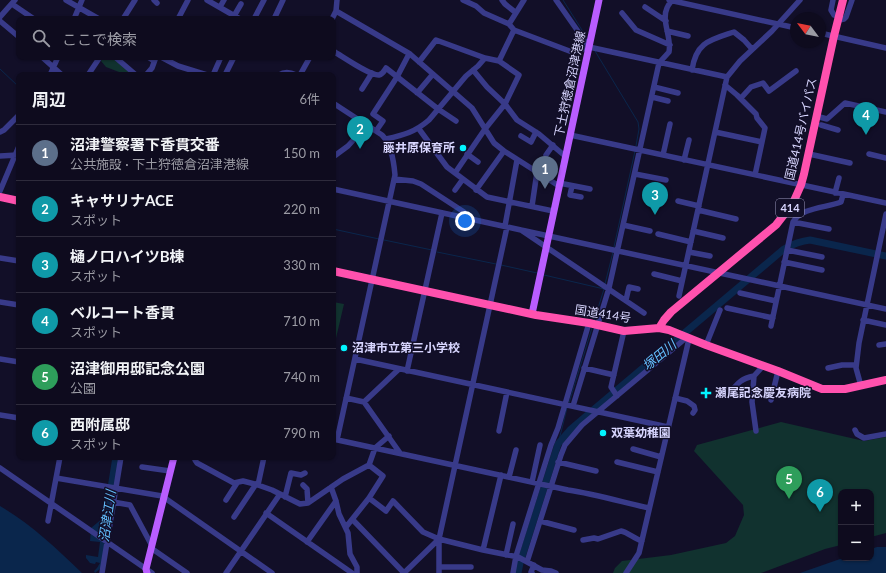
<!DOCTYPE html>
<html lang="ja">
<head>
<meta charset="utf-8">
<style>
  body { margin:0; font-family:Lato,"Noto Sans JP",sans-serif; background:#1c192b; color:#f1f3f6 }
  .controls { position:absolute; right:12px; bottom:12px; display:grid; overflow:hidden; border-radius:8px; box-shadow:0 1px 3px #0004 }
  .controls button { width:36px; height:36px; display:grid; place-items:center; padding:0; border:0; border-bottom:1px solid #2e2b3c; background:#0e0b1e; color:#f1f3f6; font:20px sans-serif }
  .compass { position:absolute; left:790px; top:12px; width:36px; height:36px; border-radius:50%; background:#0e0b1e; box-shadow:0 1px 3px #0004; rotate:302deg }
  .you { position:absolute; left:465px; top:221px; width:14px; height:14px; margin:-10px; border:3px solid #fff; border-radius:50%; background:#1a73e8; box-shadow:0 0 0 6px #1a73e833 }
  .badge { display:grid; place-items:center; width:26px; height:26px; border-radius:50%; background:#7c3aed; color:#fff; font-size:13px; font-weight:700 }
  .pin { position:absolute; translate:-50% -33px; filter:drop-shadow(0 1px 2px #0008) }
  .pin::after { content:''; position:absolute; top:21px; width:14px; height:12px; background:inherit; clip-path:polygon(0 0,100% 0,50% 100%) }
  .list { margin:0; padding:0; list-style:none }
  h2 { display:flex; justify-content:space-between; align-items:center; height:52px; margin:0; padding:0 16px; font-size:17px }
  h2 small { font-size:13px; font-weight:400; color:#9b9ba4 }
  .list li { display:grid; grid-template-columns:26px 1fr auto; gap:12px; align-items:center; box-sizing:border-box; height:56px; padding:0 16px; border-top:1px solid #2e2b3c }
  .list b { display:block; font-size:15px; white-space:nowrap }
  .list p { margin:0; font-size:13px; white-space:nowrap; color:#9b9ba4 }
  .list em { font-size:13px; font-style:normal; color:#9b9ba4 }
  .icon { flex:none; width:22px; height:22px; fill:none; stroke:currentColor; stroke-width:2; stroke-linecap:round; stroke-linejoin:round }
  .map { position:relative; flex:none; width:886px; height:573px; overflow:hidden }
  .search { position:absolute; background:#0e0b1e; box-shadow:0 1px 3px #0004; left:16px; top:16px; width:320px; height:44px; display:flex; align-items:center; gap:10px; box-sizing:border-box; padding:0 14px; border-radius:8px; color:#9b9ba4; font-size:15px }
  .panel { position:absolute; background:#0e0b1e; box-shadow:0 1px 3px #0004; left:16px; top:72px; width:320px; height:388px; border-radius:8px }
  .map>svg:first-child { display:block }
  .green { fill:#11322f }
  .water { fill:#0a264c }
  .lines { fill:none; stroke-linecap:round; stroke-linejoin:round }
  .stream { stroke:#0a264c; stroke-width:1 }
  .river { stroke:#0a264c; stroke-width:7 }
  .minor { stroke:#383a89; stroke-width:5.5 }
  .major { stroke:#b95dff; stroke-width:7 }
  .highway { stroke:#ff51ae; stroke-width:8 }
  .poi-dot { fill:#02f4ff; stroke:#120f28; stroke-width:1.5 }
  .labels { text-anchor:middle; stroke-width:3; stroke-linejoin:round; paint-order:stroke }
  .shield { fill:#120f28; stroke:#9d9abe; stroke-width:1 }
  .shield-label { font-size:11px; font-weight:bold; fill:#d8d6ff }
  .street-label { font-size:12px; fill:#d8d6ff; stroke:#120f28 }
  .poi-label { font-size:12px; font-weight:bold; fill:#d8d6ff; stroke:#120f28; text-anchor:start }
  .water-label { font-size:13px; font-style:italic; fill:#64c0ff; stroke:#120f28 }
</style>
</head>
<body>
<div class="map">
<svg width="886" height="573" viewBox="0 0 886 573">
  <rect width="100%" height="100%" fill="#120f28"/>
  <!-- green -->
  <path class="green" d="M103,57H113L135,75H124L119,72L106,67L101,61Z
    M333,302L344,304L333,351Z
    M781,422L864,441L886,437V533L871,537V492H841V545L825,549L761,573H613L615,568L622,561L671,555L726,543L735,536L744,515L743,505L694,451L697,445Z"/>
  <!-- water -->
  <path class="water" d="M113,486L101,568L95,573L94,571L97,568L100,563L96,562L95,564L90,563L86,558V555L98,557L100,542L90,541L91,528L103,518L108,488Z
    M0,506C31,524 56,548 82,573H0Z
    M877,547H886V573H800L843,558H871V549Z"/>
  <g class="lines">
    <!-- stream -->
    <path class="stream" d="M563,0L587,38
      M595,51L638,122L639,129L636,146
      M0,69L19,87
      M333,229L379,239
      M384,240L432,250
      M614,247L635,151
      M437,252L496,264
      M501,265L537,273
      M544,275L604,289
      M605,284L613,252
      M594,321L604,289
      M569,403L592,328
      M558,444L567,408"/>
    <!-- river -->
    <path class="river" d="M110,494L116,457
      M518,573L520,563L558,444L570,430L598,406L784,249C793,244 801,241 810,240L886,256"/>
    <!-- minor -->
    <path class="minor" d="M66,0L99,19
      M154,0L157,3
      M207,0L240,19
      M463,0L476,6L484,13L509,24L514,30L572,52L589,47L727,77
      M502,0L505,4L515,12
      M556,0L589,47
      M669,0L796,28
      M833,0L831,10L834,15L839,17
      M12,4L34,19
      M220,7L224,0
      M645,7L666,21
      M336,11L410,54L472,108L494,143L504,151L559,186
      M622,13L636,30L670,45
      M234,16L241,4
      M0,17L15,0
      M74,19L82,0
      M123,19L135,0
      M178,19L188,0
      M254,19L264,0
      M274,19L283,0
      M332,19L336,11L337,0
      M839,20L844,19L846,17L852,0
      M0,21L19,37
      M509,24L524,0
      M667,31L688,36
      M820,33L886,48
      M333,51C342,56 370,76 379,75C383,74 384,71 386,68L438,109L456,121
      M42,57L62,75
      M115,57L136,75
      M148,57L154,61
      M161,57L178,66L207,75
      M419,62L436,40L485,58
      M473,70L487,87L505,104L517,120L539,134L565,156
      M692,70C696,42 710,40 734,32L744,40L752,49
      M50,75L58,57
      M88,75L100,57
      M146,75L152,68L156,57
      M213,75L221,57
      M225,75L234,57
      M279,75C285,71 290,72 296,75
      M300,75L310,57
      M725,85L737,95L756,114L757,118L765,128L755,175
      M654,87L678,93
      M362,89L372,73
      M417,93L433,74
      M652,97L668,101
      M741,98L751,87L763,83L769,91L796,71
      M333,103L382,135C391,144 394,163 395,175L337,440
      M816,116L827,119L845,103L886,112
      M821,125L838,130
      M419,129L447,167L487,197L553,211
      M376,131L383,121L373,114L397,77L409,54
      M0,132L4,130L19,115
      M715,132L762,142
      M570,135L886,203
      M521,136L531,142L536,132
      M386,139C404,135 415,132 429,120L466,76L478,66L485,58L499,61L514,30
      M467,154L478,162
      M809,154L850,163
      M869,154L886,158
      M546,155L553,145
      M663,155L670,124
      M0,156L17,155
      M333,157L348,146L367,125
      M684,160L689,140
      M455,173L485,129L505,104L519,75L499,61
      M635,174L666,180
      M394,179L413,181L421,184L464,212L467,218
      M559,183L590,189
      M572,186L570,195L581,197
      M333,189L521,230L644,313
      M455,190L463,179
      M476,190L504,151
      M0,191L19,146
      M835,193L839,178
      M678,201L699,206
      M532,206L537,172
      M698,210L736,219
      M793,222L829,229
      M623,225L650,231
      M505,226L517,160
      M521,230L886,309
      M693,231L723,238
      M658,234L691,242
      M787,250L822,257
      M689,252L710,256
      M0,258L19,261
      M784,262L822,270
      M654,274L682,281
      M740,293L776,301
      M679,296L727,77L740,61L772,31L800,0
      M626,300L629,287L638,289
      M0,302L19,305
      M727,308L773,318
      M863,320L886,325
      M771,326L793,222C802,207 826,208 841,202L843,195
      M706,345L720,310
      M879,345L886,344
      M0,359L19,362
      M355,359L668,427
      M584,368L614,375
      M828,368L842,365H856
      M407,371L442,213
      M861,386L856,368L859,343L886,214
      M726,394C732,392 735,385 741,381C745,378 749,377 754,376
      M617,396L611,387L624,331
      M346,398L364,402L400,453
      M675,398L687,401L694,406L695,410L693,413
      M771,400L778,371
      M364,402L399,369
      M573,406L609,288L659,63L669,52C672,38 661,21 667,8C668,5 671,2 672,0
      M0,415L19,418
      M855,430L857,434L864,438L886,434
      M499,431L507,392
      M756,431L752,402L754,376L763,366
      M333,439L568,490C595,494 622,502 649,508
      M633,449L661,457
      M194,457L195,460L197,463L234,483L243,481L258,485L272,490L300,504L308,503L343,479L369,465L375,448L389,436
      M558,462L596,471
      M617,462L658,472
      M142,467L170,471
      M0,468L152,573
      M509,477L516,450
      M56,478L162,496L272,573
      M532,482L540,445
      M258,485L264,457
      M303,485L307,489L308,503
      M331,487L336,501L339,514L348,533L350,554L357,567V573
      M285,497L291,473L301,475L305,473
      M369,498L386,511L393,501L423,532L439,539L483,550L518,557L542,570L551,571L556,573
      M226,500L237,483
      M113,502L130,505L152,546
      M266,513L352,573
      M234,517L256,484
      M353,520L404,573
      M48,521L60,457
      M540,521L574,530
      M346,527L369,498L383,476L369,465
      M583,540L594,538L598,539L621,531C627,532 635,539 642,541
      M307,542L336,501
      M151,548L187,573
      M483,550L501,475
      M506,555L513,524
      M527,562L561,455L565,445L582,425L686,338
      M439,567H471
      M102,573L121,457
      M226,573L280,494
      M404,573L439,539
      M439,573V539L507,227
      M513,573L516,556L551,445L558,428L589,323
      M532,573L531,572L534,565
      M626,573L639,553L689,339"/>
    <!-- major -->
    <path class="major" d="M532,314L599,0
      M147,573L146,569L174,457"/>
    <!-- highway -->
    <path class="highway" d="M0,197L19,201
      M333,271L536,315L589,323L624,331L659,328L669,330L706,345L778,371L822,389H845L886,380
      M659,328L664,320L671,312L776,225L793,203L801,185L804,174L834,36L843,0"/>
  </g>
  <!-- markers -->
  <g class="poi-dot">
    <circle cx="463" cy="148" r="4"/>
    <circle cx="344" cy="348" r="4"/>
    <path d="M704 387h4v4h4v4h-4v4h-4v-4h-4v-4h4z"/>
    <circle cx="603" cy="433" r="4"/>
  </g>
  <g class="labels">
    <!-- shield labels -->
    <rect class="shield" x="776" y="199" width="28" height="18" rx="3"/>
    <g class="shield-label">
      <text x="790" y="212">414</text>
    </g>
    <!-- street labels -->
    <g class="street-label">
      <text transform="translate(570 84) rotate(-78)" y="4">下土狩徳倉沼津港線</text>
      <text transform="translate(801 129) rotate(-77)" y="4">国道414号バイパス</text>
      <text transform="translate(603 314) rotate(9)" y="4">国道414号</text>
    </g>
    <!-- poi labels -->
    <g class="poi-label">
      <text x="455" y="152" text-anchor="end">藤井原保育所</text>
      <text x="352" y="352">沼津市立第三小学校</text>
      <text x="715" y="397">瀬尾記念慶友病院</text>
      <text x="611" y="437">双葉幼稚園</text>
    </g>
    <!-- water labels -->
    <g class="water-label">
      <text transform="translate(659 355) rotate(-40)" y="5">塚田川</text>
      <text transform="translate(107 516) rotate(-82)" y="5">沼津江川</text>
    </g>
  </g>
</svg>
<div class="controls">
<button>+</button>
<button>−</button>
</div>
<svg class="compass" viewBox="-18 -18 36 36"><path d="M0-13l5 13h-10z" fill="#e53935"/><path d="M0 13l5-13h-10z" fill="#9b9ba4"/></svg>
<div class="you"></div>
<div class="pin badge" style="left:545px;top:189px;background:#5c6f8a">1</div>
<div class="pin badge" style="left:360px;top:149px;background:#0f9aa8">2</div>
<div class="pin badge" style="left:655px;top:215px;background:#0f9aa8">3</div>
<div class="pin badge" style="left:866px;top:135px;background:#0f9aa8">4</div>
<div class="pin badge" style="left:789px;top:499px;background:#2e9e5b">5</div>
<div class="pin badge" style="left:820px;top:512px;background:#0f9aa8">6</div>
<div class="search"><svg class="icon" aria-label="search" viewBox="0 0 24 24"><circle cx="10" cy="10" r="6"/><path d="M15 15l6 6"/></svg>ここで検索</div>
<section class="panel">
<h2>周辺<small>6件</small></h2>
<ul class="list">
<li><span class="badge" style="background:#5c6f8a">1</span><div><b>沼津警察署下香貫交番</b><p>公共施設 · 下土狩徳倉沼津港線</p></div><em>150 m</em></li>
<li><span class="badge" style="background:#0f9aa8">2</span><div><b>キャサリナACE</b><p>スポット</p></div><em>220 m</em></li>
<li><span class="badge" style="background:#0f9aa8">3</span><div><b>樋ノ口ハイツB棟</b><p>スポット</p></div><em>330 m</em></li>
<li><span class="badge" style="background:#0f9aa8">4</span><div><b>ベルコート香貫</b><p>スポット</p></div><em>710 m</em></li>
<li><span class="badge" style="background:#2e9e5b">5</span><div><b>沼津御用邸記念公園</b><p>公園</p></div><em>740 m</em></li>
<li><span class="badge" style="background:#0f9aa8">6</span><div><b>西附属邸</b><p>スポット</p></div><em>790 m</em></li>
</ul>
</section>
</div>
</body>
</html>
